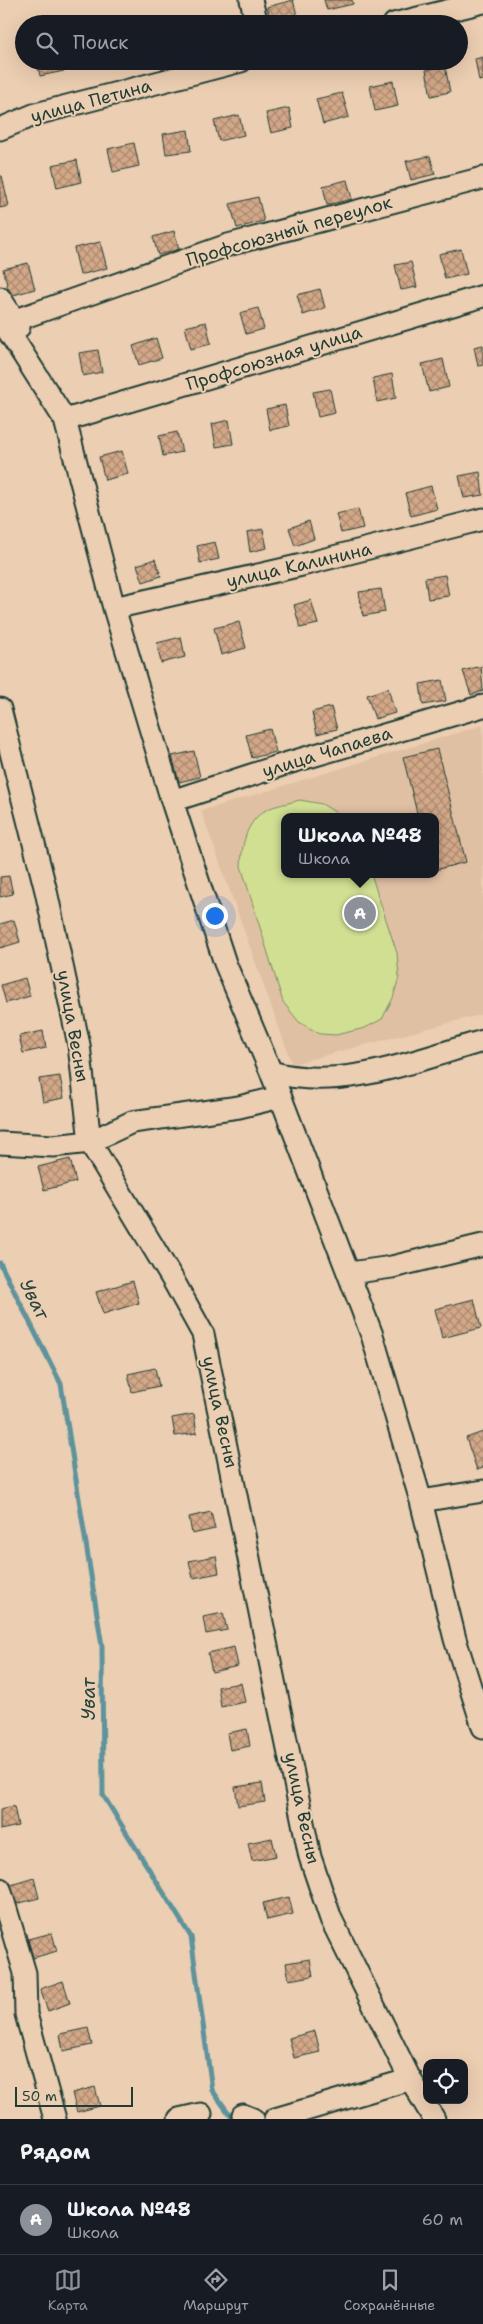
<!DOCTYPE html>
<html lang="ru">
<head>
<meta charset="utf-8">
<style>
  body { margin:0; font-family:"Shantell Sans",sans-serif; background:#242831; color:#f1f3f6 }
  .controls { position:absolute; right:15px; bottom:15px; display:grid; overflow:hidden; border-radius:10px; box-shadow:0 5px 20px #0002 }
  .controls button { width:45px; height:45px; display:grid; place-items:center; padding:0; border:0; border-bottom:1px solid #363941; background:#171b24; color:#f1f3f6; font:25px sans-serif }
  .scale { position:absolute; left:15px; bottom:12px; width:118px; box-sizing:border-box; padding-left:5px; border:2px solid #1f3d34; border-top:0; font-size:14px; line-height:18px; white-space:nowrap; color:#1f3d34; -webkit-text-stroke:4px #ecceb2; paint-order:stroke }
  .you { position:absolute; left:214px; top:915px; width:18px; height:18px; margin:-12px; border:4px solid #fff; border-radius:50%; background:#1a73e8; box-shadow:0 0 0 8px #1a73e833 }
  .badge { display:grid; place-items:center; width:32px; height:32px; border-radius:50%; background:#8c9099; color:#fff; font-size:16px; font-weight:700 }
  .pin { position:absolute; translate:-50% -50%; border:2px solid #fff; box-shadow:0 1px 5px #0006 }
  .popup { position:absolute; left:281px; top:813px; width:158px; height:65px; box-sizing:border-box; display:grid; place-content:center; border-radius:10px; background:#171b24; filter:drop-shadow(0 1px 4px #0005); font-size:16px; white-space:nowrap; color:#9ea1a6 }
  .popup b { font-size:19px; color:#f1f3f6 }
  .popup::after { content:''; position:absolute; left:50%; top:100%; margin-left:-10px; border:10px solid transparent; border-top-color:#171b24 }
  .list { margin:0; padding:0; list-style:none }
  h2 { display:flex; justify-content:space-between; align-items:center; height:65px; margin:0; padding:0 20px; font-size:21px }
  h2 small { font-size:16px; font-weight:400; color:#9ea1a6 }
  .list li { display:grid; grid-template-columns:32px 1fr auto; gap:15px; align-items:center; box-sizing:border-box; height:70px; padding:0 20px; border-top:1px solid #363941 }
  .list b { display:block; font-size:19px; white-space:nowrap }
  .list p { margin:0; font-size:16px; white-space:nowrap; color:#9ea1a6 }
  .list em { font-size:16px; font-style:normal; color:#9ea1a6 }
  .icon { flex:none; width:28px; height:28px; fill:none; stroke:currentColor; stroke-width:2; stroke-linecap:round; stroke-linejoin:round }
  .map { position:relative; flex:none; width:483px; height:2119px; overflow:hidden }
  .search { position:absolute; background:#171b24; box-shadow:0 5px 20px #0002; left:15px; right:15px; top:15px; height:55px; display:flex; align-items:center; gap:12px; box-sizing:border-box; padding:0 18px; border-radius:28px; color:#9ea1a6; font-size:19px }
  .sheet { height:135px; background:#171b24 }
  nav { display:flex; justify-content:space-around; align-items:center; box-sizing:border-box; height:70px; border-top:1px solid #363941; background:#171b24; font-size:14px; color:#9ea1a6 }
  nav a { display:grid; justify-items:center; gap:2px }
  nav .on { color:#8c9099 }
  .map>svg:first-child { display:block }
  .built { fill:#e0c0a3; fill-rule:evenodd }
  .green { fill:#d0df92; stroke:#788e63 }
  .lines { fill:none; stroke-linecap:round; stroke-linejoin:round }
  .stream { stroke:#5b949d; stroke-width:5 }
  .building { fill:url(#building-cross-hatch); stroke:#1f3d34 }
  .minor-casing { stroke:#1f3d34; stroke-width:25 }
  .minor { stroke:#ecceb2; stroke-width:21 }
  .labels { text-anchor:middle; stroke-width:4; stroke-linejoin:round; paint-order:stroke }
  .street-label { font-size:18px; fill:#1f3d34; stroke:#ecceb2 }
  .water-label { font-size:19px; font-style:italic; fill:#24443d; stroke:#ecceb2 }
</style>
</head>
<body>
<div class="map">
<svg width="483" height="2119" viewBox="0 0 483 2119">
  <defs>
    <pattern id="building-cross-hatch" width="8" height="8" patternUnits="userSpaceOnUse" patternTransform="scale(1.25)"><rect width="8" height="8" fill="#d3a888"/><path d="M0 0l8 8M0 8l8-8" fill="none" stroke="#ab8a70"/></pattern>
  </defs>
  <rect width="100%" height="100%" fill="#ecceb2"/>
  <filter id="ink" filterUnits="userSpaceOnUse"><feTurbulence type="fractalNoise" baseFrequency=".02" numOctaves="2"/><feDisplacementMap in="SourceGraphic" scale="10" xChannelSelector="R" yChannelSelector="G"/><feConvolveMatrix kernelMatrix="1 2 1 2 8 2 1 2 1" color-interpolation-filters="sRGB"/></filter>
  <g filter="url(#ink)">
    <!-- built -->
    <path class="built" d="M483,725V1014L292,1064L201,811ZM285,817H435V874H285Z"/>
    <!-- green -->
    <path class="green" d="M300,800L322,804L343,817H285V874H371L397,953L399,977L393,998L382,1019L365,1028L336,1035L320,1034L299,1022L283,1002L241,866C242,846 245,822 266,810C275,805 290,803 300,800Z"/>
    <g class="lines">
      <!-- stream -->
      <path class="stream" d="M0,1263L61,1384L102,1646L103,1795L191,1937L212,2090L233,2119"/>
    </g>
    <!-- building -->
    <path class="building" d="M293,0L298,19L271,24L267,7Z
      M324,0H352L353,4L327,10Z
      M215,15L218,24H194Z
      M483,57V80L479,81L475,59Z
      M37,61H62L64,71L40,76Z
      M445,66L450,92L431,96L426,70Z
      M393,81L398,106L375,111L370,86Z
      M342,93L349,117L323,124L316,99Z
      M289,108L293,128L271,133L266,113Z
      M239,115L244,135L219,141L214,121Z
      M188,130L191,151L166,154L163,134Z
      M134,143L139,166L113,172L108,149Z
      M430,156L435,174L411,180L406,161Z
      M77,160L81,182L57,188L52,165Z
      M0,176H2L9,206L0,208Z
      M347,180L352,199L327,205L323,186Z
      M258,197L264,221L237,228L230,204Z
      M174,231L179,249L158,255L153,237Z
      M100,242L107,268L80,275L74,248Z
      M461,249L467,274L445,279L439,254Z
      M411,262L417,287L401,290L395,265Z
      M28,263L35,289L10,296L3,269Z
      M320,289L325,308L303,315L297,295Z
      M258,308L264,329L246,334L240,313Z
      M206,322L211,344L191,349L185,327Z
      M156,338L162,358L139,365L133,346Z
      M483,345V365L478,366L474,347Z
      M98,350L102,372L83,376L79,353Z
      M443,359L449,387L429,392L422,364Z
      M392,374L396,398L377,402L373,378Z
      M330,389L335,413L318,417L313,392Z
      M285,405L289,426L270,430L266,409Z
      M229,420L233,444L216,447L212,424Z
      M177,432L182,452L163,456L159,436Z
      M122,451L128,474L105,480L99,457Z
      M480,472L483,495L464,498L459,476Z
      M431,486L437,509L411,516L405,493Z
      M358,509L363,528L341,533L336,514Z
      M309,521L314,539L295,546L289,528Z
      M263,529L267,548L250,552L247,532Z
      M215,542L219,559L200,563L197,546Z
      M155,559L161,576L143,582L137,565Z
      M445,575L449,596L428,599L425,578Z
      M381,589L385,612L363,616L359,592Z
      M311,600L318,624L300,628L294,605Z
      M239,622L246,648L221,655L214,628Z
      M181,637L185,657L161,663L157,643Z
      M481,666L483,691L471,695L463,671Z
      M442,680L446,701L423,705L420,684Z
      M388,688L395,713L375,719L367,695Z
      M331,707L337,729L317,734L312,712Z
      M270,729L276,752L252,758L246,735Z
      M437,749L466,862L435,870V817H418L403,757Z
      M194,751L200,777L179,782L172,756Z
      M9,876L13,894L0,897V877Z
      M14,920L20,942L0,948V924Z
      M25,978L30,996L6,1003L1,985Z
      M43,1031L46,1048L23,1053L19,1036Z
      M60,1076L64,1098L43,1102L39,1079Z
      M70,1159L76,1182L44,1190L38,1167Z
      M133,1281L139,1303L103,1314L96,1292Z
      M474,1299L481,1328L442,1338L435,1309Z
      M155,1368L159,1386L132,1392L128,1374Z
      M194,1414L197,1433L175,1436L172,1418Z
      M483,1432V1468L477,1470L466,1438Z
      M211,1512L215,1529L192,1534L189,1517Z
      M216,1556L219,1573L193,1578L189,1561Z
      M223,1613L227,1630L206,1634L203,1617Z
      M234,1647L238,1666L212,1672L208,1653Z
      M241,1683L245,1702L221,1707L218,1687Z
      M247,1729L250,1746L230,1750L227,1733Z
      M262,1783L265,1802L238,1806L235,1787Z
      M14,1806L18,1826L0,1830V1809Z
      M272,1838L276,1856L252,1861L248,1843Z
      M34,1878L39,1898L16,1904L11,1885Z
      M289,1897L293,1914L267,1920L263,1903Z
      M52,1933L57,1951L33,1958L28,1939Z
      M310,1959L313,1976L289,1980L286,1963Z
      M63,1981L70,2003L48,2011L40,1989Z
      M88,2028L92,2045L63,2051L60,2034Z
      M315,2031L320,2052L294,2058L289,2038Z
      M95,2087L100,2106L77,2112L72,2093Z"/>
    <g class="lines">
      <!-- minor casing -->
      <g class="minor-casing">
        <path id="minor" d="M251,0L257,24
          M394,24L483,2
          M0,129L36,114L241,61
          M0,298L19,327
          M0,318L65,420L114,608L172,801L225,963L271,1072L372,1335L421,1501L455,1639L483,1727
          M13,321L228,245L483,178
          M65,420L483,296
          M114,608L302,565L483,519
          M0,709L46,891L79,1045L90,1142L173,1280L203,1334L310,1857L331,1919L408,2075L434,2119
          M172,801L288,763L483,706
          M271,1072C343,1092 415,1060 483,1041
          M0,1143L53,1146L90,1142L132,1122L239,1107L280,1097
          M350,1273L392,1267L483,1245
          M421,1501L483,1491
          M0,1889L25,1973L26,2014L55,2119
          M243,2115L253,2119
          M179,2119L201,2114
          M275,2119L411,2079"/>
      </g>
      <!-- minor -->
      <use href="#minor" class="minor"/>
    </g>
  </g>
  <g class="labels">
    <!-- street labels -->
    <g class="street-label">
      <text transform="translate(91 101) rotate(-15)" y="6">улица Петина</text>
      <text transform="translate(289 231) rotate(-16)" y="6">Профсоюзный переулок</text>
      <text transform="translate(274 358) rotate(-17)" y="6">Профсоюзная улица</text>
      <text transform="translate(299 565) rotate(-13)" y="6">улица Калинина</text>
      <text transform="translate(327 752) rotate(-17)" y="6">улица Чапаева</text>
      <text transform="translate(73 1026) rotate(80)" y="6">улица Весны</text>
      <text transform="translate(220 1412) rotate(78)" y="6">улица Весны</text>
      <text transform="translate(302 1808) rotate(78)" y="6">улица Весны</text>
    </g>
    <!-- water labels -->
    <g class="water-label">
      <text transform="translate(35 1299) rotate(63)" y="7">Уват</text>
      <text transform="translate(88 1699) rotate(-90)" y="7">Уват</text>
    </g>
  </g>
</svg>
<div class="controls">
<button><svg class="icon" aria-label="locate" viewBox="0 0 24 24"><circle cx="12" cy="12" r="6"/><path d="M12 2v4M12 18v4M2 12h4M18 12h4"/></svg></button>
</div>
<div class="scale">50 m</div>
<div class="you"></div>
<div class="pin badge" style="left:360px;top:913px">A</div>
<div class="popup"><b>Школа №48</b>Школа</div>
<div class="search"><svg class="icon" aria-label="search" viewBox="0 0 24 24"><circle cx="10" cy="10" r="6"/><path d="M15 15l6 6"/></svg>Поиск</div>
</div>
<section class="sheet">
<h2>Рядом<small></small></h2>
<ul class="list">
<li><span class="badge">A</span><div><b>Школа №48</b><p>Школа</p></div><em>60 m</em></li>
</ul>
</section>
<nav>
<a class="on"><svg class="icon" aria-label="map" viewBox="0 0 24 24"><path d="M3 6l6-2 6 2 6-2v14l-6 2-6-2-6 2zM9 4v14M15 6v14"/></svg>Карта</a>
<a><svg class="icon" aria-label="directions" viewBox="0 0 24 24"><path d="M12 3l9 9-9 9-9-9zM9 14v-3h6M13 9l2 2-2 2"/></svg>Маршрут</a>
<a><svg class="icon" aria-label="saved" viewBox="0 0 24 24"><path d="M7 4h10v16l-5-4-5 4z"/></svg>Сохранённые</a>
</nav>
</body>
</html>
